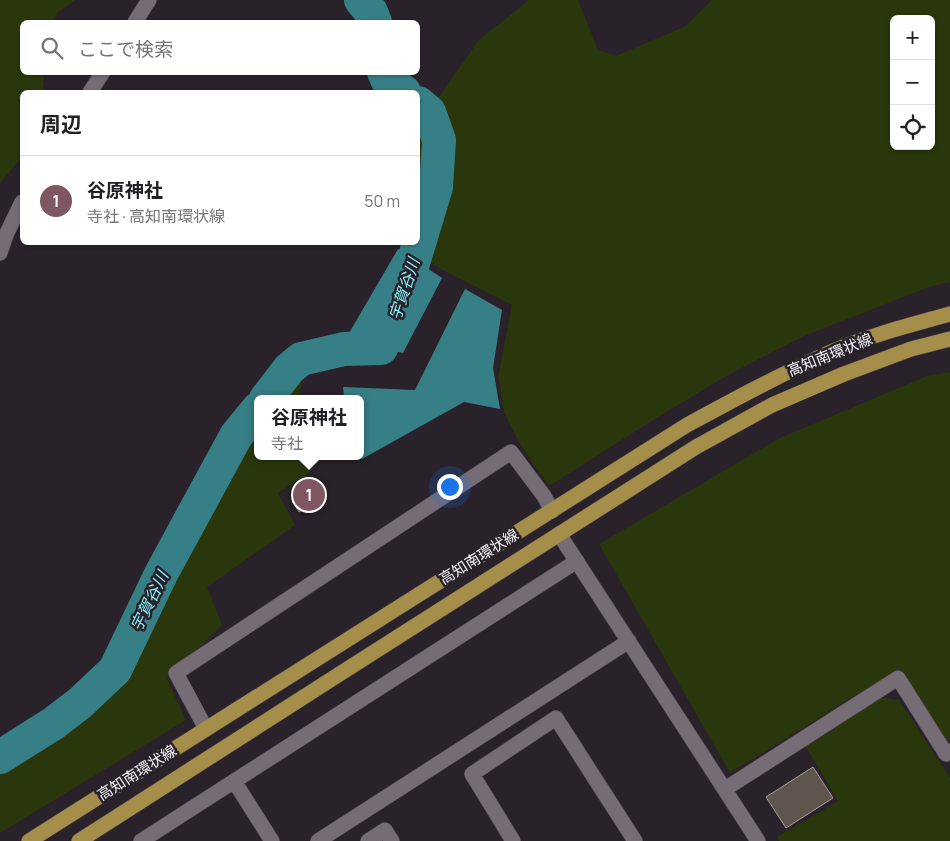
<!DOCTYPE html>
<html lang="ja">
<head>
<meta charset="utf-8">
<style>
  body { margin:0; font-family:Manrope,"Noto Sans JP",sans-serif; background:#f6f6f6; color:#202124 }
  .controls { position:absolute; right:15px; top:15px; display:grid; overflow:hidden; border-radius:8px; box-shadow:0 1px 4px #0004 }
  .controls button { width:45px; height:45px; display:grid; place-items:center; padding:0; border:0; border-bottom:1px solid #e0e0e0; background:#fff; color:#202124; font:25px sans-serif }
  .you { position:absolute; left:449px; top:486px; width:18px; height:18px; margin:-12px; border:4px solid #fff; border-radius:50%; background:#1a73e8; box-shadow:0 0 0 8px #1a73e833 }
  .badge { display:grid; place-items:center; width:32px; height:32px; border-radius:50%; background:#7f5761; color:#fff; font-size:16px; font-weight:700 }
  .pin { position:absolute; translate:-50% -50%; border:2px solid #fff; box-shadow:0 1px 5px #0006 }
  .popup { position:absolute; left:254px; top:395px; width:110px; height:65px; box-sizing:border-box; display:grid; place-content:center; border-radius:8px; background:#fff; filter:drop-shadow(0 1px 4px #0005); font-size:16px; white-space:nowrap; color:#757577 }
  .popup b { font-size:19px; color:#202124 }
  .popup::after { content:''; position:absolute; left:50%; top:100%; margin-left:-10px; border:10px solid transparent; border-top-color:#fff }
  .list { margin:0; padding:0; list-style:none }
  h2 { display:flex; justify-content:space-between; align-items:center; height:65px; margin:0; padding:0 20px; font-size:21px }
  h2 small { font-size:16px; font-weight:400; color:#757577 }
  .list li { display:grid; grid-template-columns:32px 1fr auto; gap:15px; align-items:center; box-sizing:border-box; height:90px; padding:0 20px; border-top:1px solid #e0e0e0 }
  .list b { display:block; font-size:19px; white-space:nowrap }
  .list p { margin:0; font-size:16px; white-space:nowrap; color:#757577 }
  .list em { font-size:16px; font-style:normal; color:#757577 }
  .icon { flex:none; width:28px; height:28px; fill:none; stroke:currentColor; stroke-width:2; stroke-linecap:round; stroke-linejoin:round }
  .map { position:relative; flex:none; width:950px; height:841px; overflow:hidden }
  .search { position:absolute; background:#fff; box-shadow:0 1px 4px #0004; left:20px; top:20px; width:400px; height:55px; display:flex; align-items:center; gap:12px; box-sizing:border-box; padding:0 18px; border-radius:8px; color:#757577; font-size:19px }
  .panel { position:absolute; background:#fff; box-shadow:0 1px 4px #0004; left:20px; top:90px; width:400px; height:155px; border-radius:8px }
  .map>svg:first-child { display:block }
  .green { fill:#2a370c; fill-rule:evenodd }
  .water { fill:#377f87 }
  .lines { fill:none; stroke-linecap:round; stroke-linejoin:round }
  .river { stroke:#377f87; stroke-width:34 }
  .building { fill:#60554e; stroke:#aa9d95 }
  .minor-casing { stroke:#453e45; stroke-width:16 }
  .major-casing { stroke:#453e45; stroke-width:16 }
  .minor { stroke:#756c76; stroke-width:15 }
  .major { stroke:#a48e49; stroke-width:15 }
  .labels { text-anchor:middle; stroke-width:5; stroke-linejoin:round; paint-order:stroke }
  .street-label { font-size:15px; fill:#f8f2f8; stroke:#29222a }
  .water-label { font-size:16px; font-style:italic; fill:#83f0fd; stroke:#29222a }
</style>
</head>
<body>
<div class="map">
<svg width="950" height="841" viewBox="0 0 950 841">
  <rect width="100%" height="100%" fill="#29222a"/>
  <!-- green -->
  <path class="green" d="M0,0H75L57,13L54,22H22V72L44,73L43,92H22V157L0,183Z
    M529,0H578L598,50L616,56L686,26L712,0H950V282L926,288L804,336L728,375L658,417L549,486L521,446L504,412L498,377L512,305L439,268L400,243L418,242V134L433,105L479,40ZM894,19H931V146H894Z
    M950,372V741L948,742L898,669L730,773L599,544L780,438L927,376Z
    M302,375L299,399H277L291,379Z
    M258,425V456H318L309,473L278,493L295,525L207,587L222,625L167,679L186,720L0,833V765L65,726L122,673L171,567L238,451Z
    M881,697L899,700L950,778V841H779L777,837L838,801L806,747Z"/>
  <!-- water -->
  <path class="water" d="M398,249L442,278L403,353L345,340Z
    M465,289L502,310L493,368L500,409L464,402L362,459L356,456H360V399H344L343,387L415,390Z"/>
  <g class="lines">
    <!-- river -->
    <path class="river" d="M361,0L371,12L375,22
      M384,72L388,81L404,92
      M266,399L289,369L301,359L344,349L381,348L397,316L436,187L439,140L429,112L418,103
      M0,757L54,723L80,703L115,670L161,574L236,436L258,409"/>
  </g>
  <!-- building -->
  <path class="building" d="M312,489L319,501L299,512L292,501Z
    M813,767L833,798L786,828L766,797Z"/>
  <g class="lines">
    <!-- minor casing -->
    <g class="minor-casing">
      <path id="minor" d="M135,22L149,0
        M90,92L103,72
        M0,253L6,235L22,202
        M559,534L758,841
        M206,729L176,673L511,452L544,496L552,511
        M234,781L272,841
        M725,789L898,678L946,754L950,751
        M141,841L577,561
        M318,841L629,641
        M368,841L385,830L392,841
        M513,841L472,774L556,718L635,841"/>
    </g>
    <!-- major casing -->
    <g class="major-casing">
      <path id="major" d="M29,841L687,425C735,399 783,373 833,351C871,335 911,325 950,314
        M79,841L338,675L696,447L772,405L844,374L911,349L950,339"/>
    </g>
    <!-- minor -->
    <use href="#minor" class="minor"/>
    <!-- major -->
    <use href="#major" class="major"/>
  </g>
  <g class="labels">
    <!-- street labels -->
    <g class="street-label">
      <text transform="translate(830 355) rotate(-22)" y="5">高知南環状線</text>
      <text transform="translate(479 557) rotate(-32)" y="5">高知南環状線</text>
      <text transform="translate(137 773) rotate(-32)" y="5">高知南環状線</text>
    </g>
    <!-- water labels -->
    <g class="water-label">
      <text transform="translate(404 289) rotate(-72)" y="6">宇賀谷川</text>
      <text transform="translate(149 601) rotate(-64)" y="6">宇賀谷川</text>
    </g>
  </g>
</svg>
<div class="controls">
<button>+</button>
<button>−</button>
<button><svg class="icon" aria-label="locate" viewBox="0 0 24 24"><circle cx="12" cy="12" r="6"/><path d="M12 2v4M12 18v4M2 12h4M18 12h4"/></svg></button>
</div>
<div class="you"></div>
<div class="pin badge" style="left:309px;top:495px">1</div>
<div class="popup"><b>谷原神社</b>寺社</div>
<div class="search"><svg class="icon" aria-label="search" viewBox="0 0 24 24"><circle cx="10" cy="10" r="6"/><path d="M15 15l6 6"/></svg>ここで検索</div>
<section class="panel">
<h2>周辺<small></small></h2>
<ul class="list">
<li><span class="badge">1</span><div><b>谷原神社</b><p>寺社 · 高知南環状線</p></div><em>50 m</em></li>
</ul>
</section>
</div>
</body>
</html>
